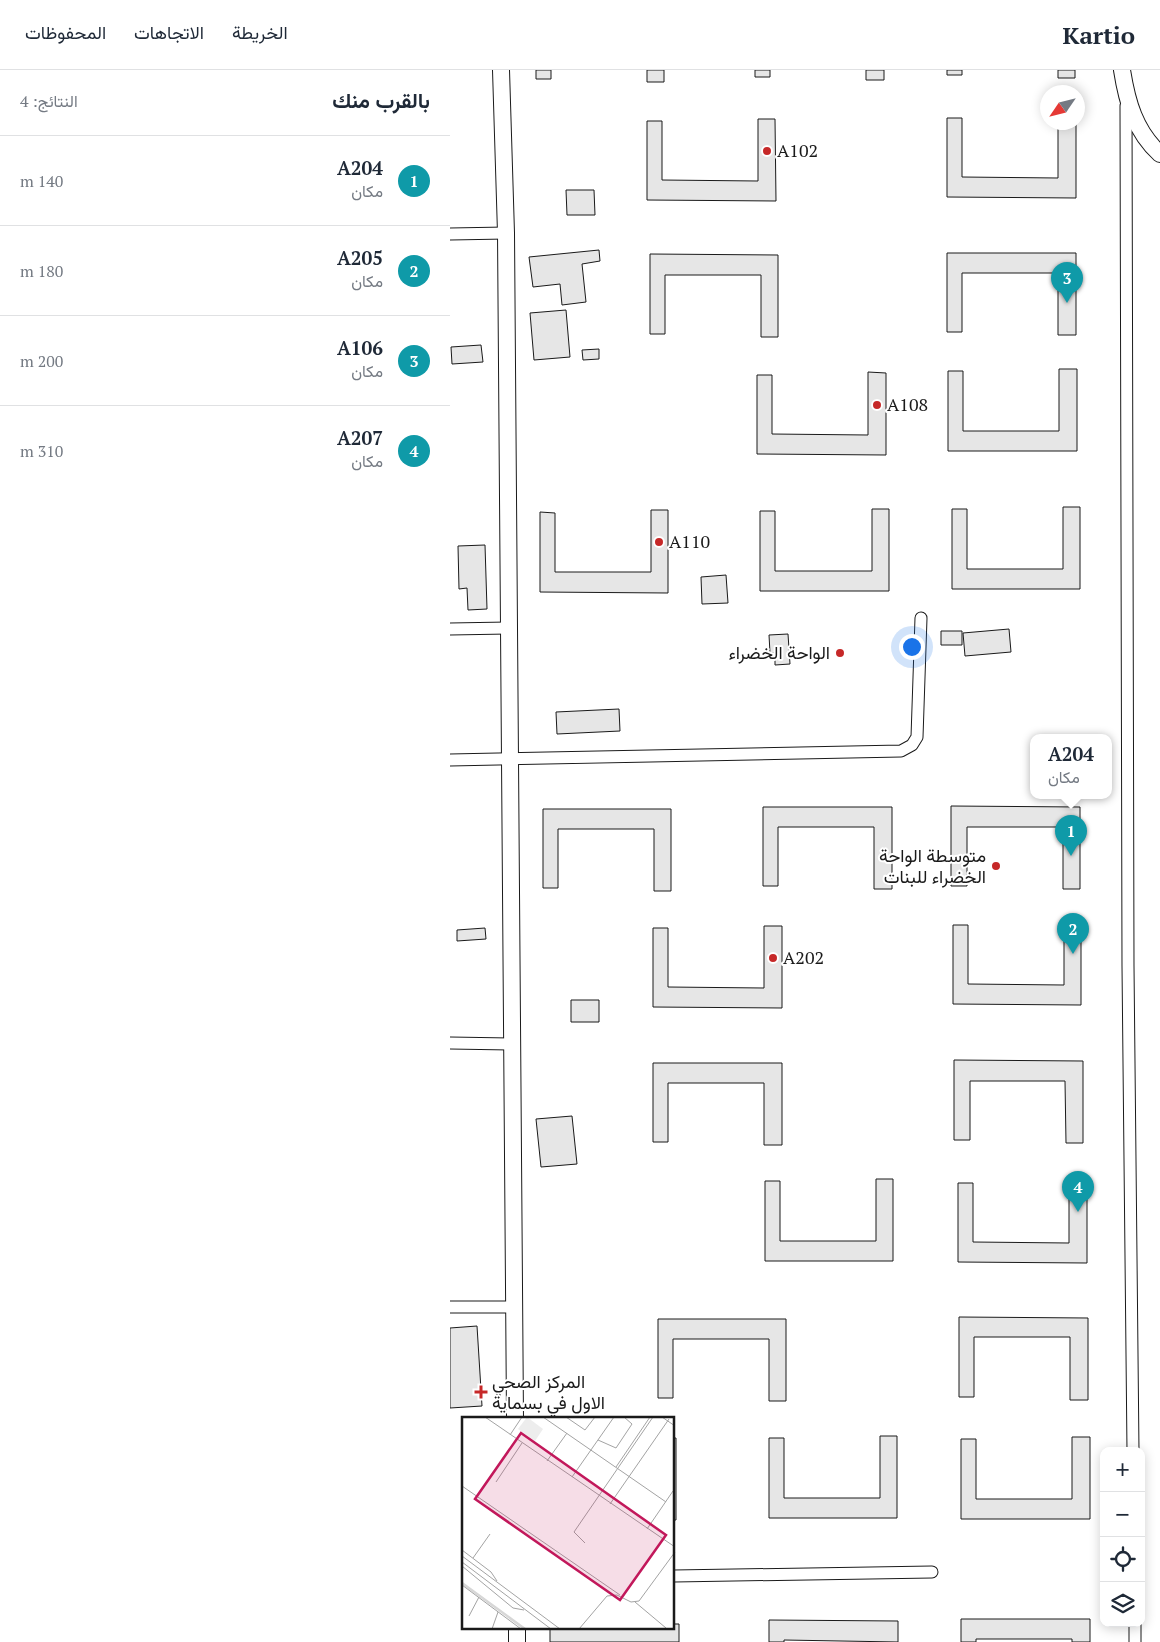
<!DOCTYPE html>
<html lang="ar">
<head>
<meta charset="utf-8">
<style>
  body { margin:0; font-family:"PT Serif",Vazirmatn,serif; background:#f2f2f3; color:#1f2937; direction:rtl }
  .controls { position:absolute; right:15px; bottom:15px; display:grid; overflow:hidden; border-radius:10px; box-shadow:0 2px 12px #0003 }
  .controls button { width:45px; height:45px; display:grid; place-items:center; padding:0; border:0; border-bottom:1px solid #e0e1e3; background:#fff; color:#1f2937; font:25px sans-serif }
  .compass { position:absolute; left:590px; top:15px; width:45px; height:45px; border-radius:50%; background:#fff; box-shadow:0 2px 12px #0003; rotate:235deg }
  .you { position:absolute; left:461px; top:576px; width:18px; height:18px; margin:-12px; border:4px solid #fff; border-radius:50%; background:#1a73e8; box-shadow:0 0 0 8px #1a73e833 }
  .badge { display:grid; place-items:center; width:32px; height:32px; border-radius:50%; background:#c62828; color:#fff; font-size:16px; font-weight:700 }
  .pin { position:absolute; translate:-50% -41px; filter:drop-shadow(0 1px 2px #0008) }
  .pin::after { content:''; position:absolute; top:26px; width:18px; height:15px; background:inherit; clip-path:polygon(0 0,100% 0,50% 100%) }
  .popup { position:absolute; left:580px; top:664px; width:82px; height:65px; box-sizing:border-box; display:grid; place-content:center; border-radius:10px; background:#fff; filter:drop-shadow(0 1px 4px #0005); font-size:16px; white-space:nowrap; color:#747a83 }
  .popup b { font-size:19px; color:#1f2937 }
  .popup::after { content:''; position:absolute; left:50%; top:100%; margin-left:-10px; border:10px solid transparent; border-top-color:#fff }
  .list { margin:0; padding:0; list-style:none }
  h2 { display:flex; justify-content:space-between; align-items:center; height:65px; margin:0; padding:0 20px; font-size:21px }
  h2 small { font-size:16px; font-weight:400; color:#747a83 }
  .list li { display:grid; grid-template-columns:32px 1fr auto; gap:15px; align-items:center; box-sizing:border-box; height:90px; padding:0 20px; border-top:1px solid #e0e1e3 }
  .list b { display:block; font-size:19px; white-space:nowrap }
  .list p { margin:0; font-size:16px; white-space:nowrap; color:#747a83 }
  .list em { font-size:16px; font-style:normal; color:#747a83 }
  .icon { flex:none; width:28px; height:28px; fill:none; stroke:currentColor; stroke-width:2; stroke-linecap:round; stroke-linejoin:round }
  .map { position:relative; flex:none; width:710px; height:1572px; overflow:hidden; direction:ltr }
  header { display:flex; align-items:center; gap:30px; box-sizing:border-box; height:70px; padding:0 25px; background:#fff; border-bottom:1px solid #e0e1e3 }
  header strong { font-size:24px }
  nav { display:flex; gap:28px; margin-inline-start:auto; font-size:18px }
  main { display:flex }
  aside { flex:1; background:#fff }
  .map>svg:first-child { display:block }
  .building { fill:#e6e6e6; stroke:#1a1a1a }
  .lines { fill:none; stroke-linecap:round; stroke-linejoin:round }
  .street-casing { stroke:#1a1a1a; stroke-width:13 }
  .secondary-casing { stroke:#1a1a1a; stroke-width:18 }
  .street { stroke:#fff; stroke-width:11 }
  .secondary { stroke:#fff; stroke-width:16 }
  .poi-dot { fill:#c62828; stroke:#fff; stroke-width:2 }
  .labels { text-anchor:middle; stroke-width:4; stroke-linejoin:round; paint-order:stroke }
  .poi-label { font-size:18px; fill:#1a1a1a; stroke:#fff; text-anchor:start }
  .inset-river { fill:none; stroke:#d7d7d7; stroke-width:2.5 }
  .inset-road { fill:none; stroke:#a3a3a3; stroke-width:1 }
  .view { fill:#c2185b; fill-opacity:0.15; stroke:#c2185b; stroke-width:2.5 }
  .inset-edge { fill:none; stroke:#1a1a1a; stroke-width:2.5 }
</style>
</head>
<body>
<header>
<strong>Kartio</strong>
<nav><a>الخريطة</a><a>الاتجاهات</a><a>المحفوظات</a></nav>
</header>
<main>
<div class="map">
<svg width="710" height="1572" viewBox="0 0 710 1572">
  <rect width="100%" height="100%" fill="#fff"/>
  <!-- building -->
  <path class="building" d="M86,0H101V9H86Z
    M197,0H214V12H197Z
    M305,0H320V7H305Z
    M416,0H434V10H416Z
    M497,0H512V5H497Z
    M608,0H625V8H608Z
    M497,48H512V107L608,108V52H626V128L497,127Z
    M308,49H325L326,131L197,130V51H212V110L308,111Z
    M116,120H144L145,145H117Z
    M149,180L150,191L132,194L136,232L112,235L110,214L83,217L79,187Z
    M497,183H626V265H608V203H512V262H497Z
    M200,184L328,185V267H311V205H215V264H200Z
    M116,240L120,287L84,290L80,243Z
    M31,275L33,292L2,294L1,277Z
    M149,279V289L133,290L132,280Z
    M609,299H627V381H498V301H513V361H609Z
    M418,302L436,303V385L307,384V305H322V364L418,365Z
    M613,437H630V519H502V439H517V499H613Z
    M422,439H439V521H310V441H325V501H422Z
    M201,440H218V523L90,522V442L105,443V502H201Z
    M35,475L37,539L18,540L17,518L9,519L8,476Z
    M276,505L278,533L252,534L251,507Z
    M559,559L561,582L515,586L513,563Z
    M491,561H512V575H491Z
    M338,564L340,594L325,595V583H320L319,565Z
    M169,639L170,661L107,664L106,642Z
    M501,736L630,737V819H613V757H517V816H501Z
    M313,737H442V819H424V757H328V816H313Z
    M93,739H221V821H204V759H108V818H93Z
    M614,852H631V935L503,934V855H518V914L614,915Z
    M314,856H332V938L203,937V858H218V917L314,918Z
    M35,858L36,869L7,871V860Z
    M121,930H149V952H121Z
    M504,990L633,991V1073H616L615,1011H520V1070H504Z
    M203,993H332V1075H314V1013H218V1072H203Z
    M122,1046L127,1094L91,1097L86,1049Z
    M426,1109H443V1191H315V1111H330V1171H426Z
    M619,1110H637V1193L508,1192V1113H523V1172L619,1173Z
    M509,1247L638,1248V1330H620V1267H524V1327H509Z
    M208,1249H336V1331H319V1269H223V1328H208Z
    M27,1256L32,1336L0,1338V1258Z
    M430,1366H447V1448H319V1368H334V1428H430Z
    M622,1367H640V1449H511V1369H526V1429H622Z
    M224,1368H226V1450H224Z
    M511,1549H640V1572H622V1569H526V1572H511Z
    M319,1550L448,1551V1572L334,1570V1572H319Z
    M224,1554H229V1572H100V1558H224Z"/>
  <g class="lines">
    <!-- street casing -->
    <g class="street-casing">
      <path id="street" d="M676,36L678,896L683,1381
        M0,164L56,163
        M0,559L58,558
        M0,690L451,681L462,675L467,667L471,548
        M0,973L61,974
        M0,1237H64
        M224,1506L482,1502
        M685,1553V1572"/>
    </g>
    <!-- secondary casing -->
    <g class="secondary-casing">
      <path id="secondary" d="M51,0L56,163L65,1348
        M672,0C677,32 685,61 710,84
        M67,1572V1558"/>
    </g>
    <!-- street -->
    <use href="#street" class="street"/>
    <!-- secondary -->
    <use href="#secondary" class="secondary"/>
  </g>
  <!-- markers -->
  <g class="poi-dot">
    <circle cx="317" cy="81" r="5"/>
    <circle cx="427" cy="335" r="5"/>
    <circle cx="209" cy="472" r="5"/>
    <circle cx="390" cy="583" r="5"/>
    <circle cx="546" cy="796" r="5"/>
    <circle cx="323" cy="888" r="5"/>
    <path d="M28.5 1314.5h5v5h5v5h-5v5h-5v-5h-5v-5h5z"/>
  </g>
  <g class="labels">
    <!-- poi labels -->
    <g class="poi-label">
      <text x="327" y="87">A102</text>
      <text x="437" y="341">A108</text>
      <text x="219" y="478">A110</text>
      <text x="380" y="589" text-anchor="end">الواحة الخضراء</text>
      <text x="536" y="792" text-anchor="end">متوسطة الواحة<tspan x="536" dy="21">الخضراء للبنات</tspan></text>
      <text x="333" y="894">A202</text>
      <text x="42" y="1318">المركز الصحي<tspan x="42" dy="21">الاول في بسماية</tspan></text>
    </g>
  </g>
  <!-- overview -->
  <g transform="translate(12 1347)">
    <rect width="212" height="212" fill="#fff"/>
    <path d="M65,0L81,12L73,24L56,12Z" fill="#ededed"/>
    <path class="inset-river" d="M0,166L63,212"/>
    <path class="inset-road" d="M23,0L213,130M81,0L204,85M104,0L123,13L133,0M200,0L213,9M48,18L60,0M136,23L154,31L170,7L162,0M85,44L105,16M154,50L188,0M110,60L152,0M34,65L60,26M0,69L158,178M148,87L207,2M185,112L211,74M123,126L112,115L191,0M0,133L29,155L35,164M0,139L98,212M11,141L28,117M0,145L89,212M0,149L51,191L62,193M0,168L59,212M173,185L204,211M7,199L17,180M30,212L36,195M117,212L145,179L155,178L169,185L177,184L213,135"/>
    <path class="view" d="M59,16L204,118L158,183L13,82Z"/>
    <rect width="212" height="212" class="inset-edge"/>
  </g>
</svg>
<div class="controls">
<button>+</button>
<button>−</button>
<button><svg class="icon" aria-label="locate" viewBox="0 0 24 24"><circle cx="12" cy="12" r="6"/><path d="M12 2v4M12 18v4M2 12h4M18 12h4"/></svg></button>
<button><svg class="icon" aria-label="layers" viewBox="0 0 24 24"><path d="M12 4l9 5-9 5-9-5zM3 14l9 5 9-5"/></svg></button>
</div>
<svg class="compass" viewBox="-18 -18 36 36"><path d="M0-13l5 13h-10z" fill="#e53935"/><path d="M0 13l5-13h-10z" fill="#747a83"/></svg>
<div class="you"></div>
<div class="pin badge" style="left:621px;top:786px;background:#0f9aa8">1</div>
<div class="popup"><b>A204</b>مكان</div>
<div class="pin badge" style="left:623px;top:884px;background:#0f9aa8">2</div>
<div class="pin badge" style="left:617px;top:233px;background:#0f9aa8">3</div>
<div class="pin badge" style="left:628px;top:1142px;background:#0f9aa8">4</div>
</div>
<aside>
<h2>بالقرب منك<small>النتائج: 4</small></h2>
<ul class="list">
<li><span class="badge" style="background:#0f9aa8">1</span><div><b>A204</b><p>مكان</p></div><em>140 m</em></li>
<li><span class="badge" style="background:#0f9aa8">2</span><div><b>A205</b><p>مكان</p></div><em>180 m</em></li>
<li><span class="badge" style="background:#0f9aa8">3</span><div><b>A106</b><p>مكان</p></div><em>200 m</em></li>
<li><span class="badge" style="background:#0f9aa8">4</span><div><b>A207</b><p>مكان</p></div><em>310 m</em></li>
</ul>
</aside>
</main>
</body>
</html>
